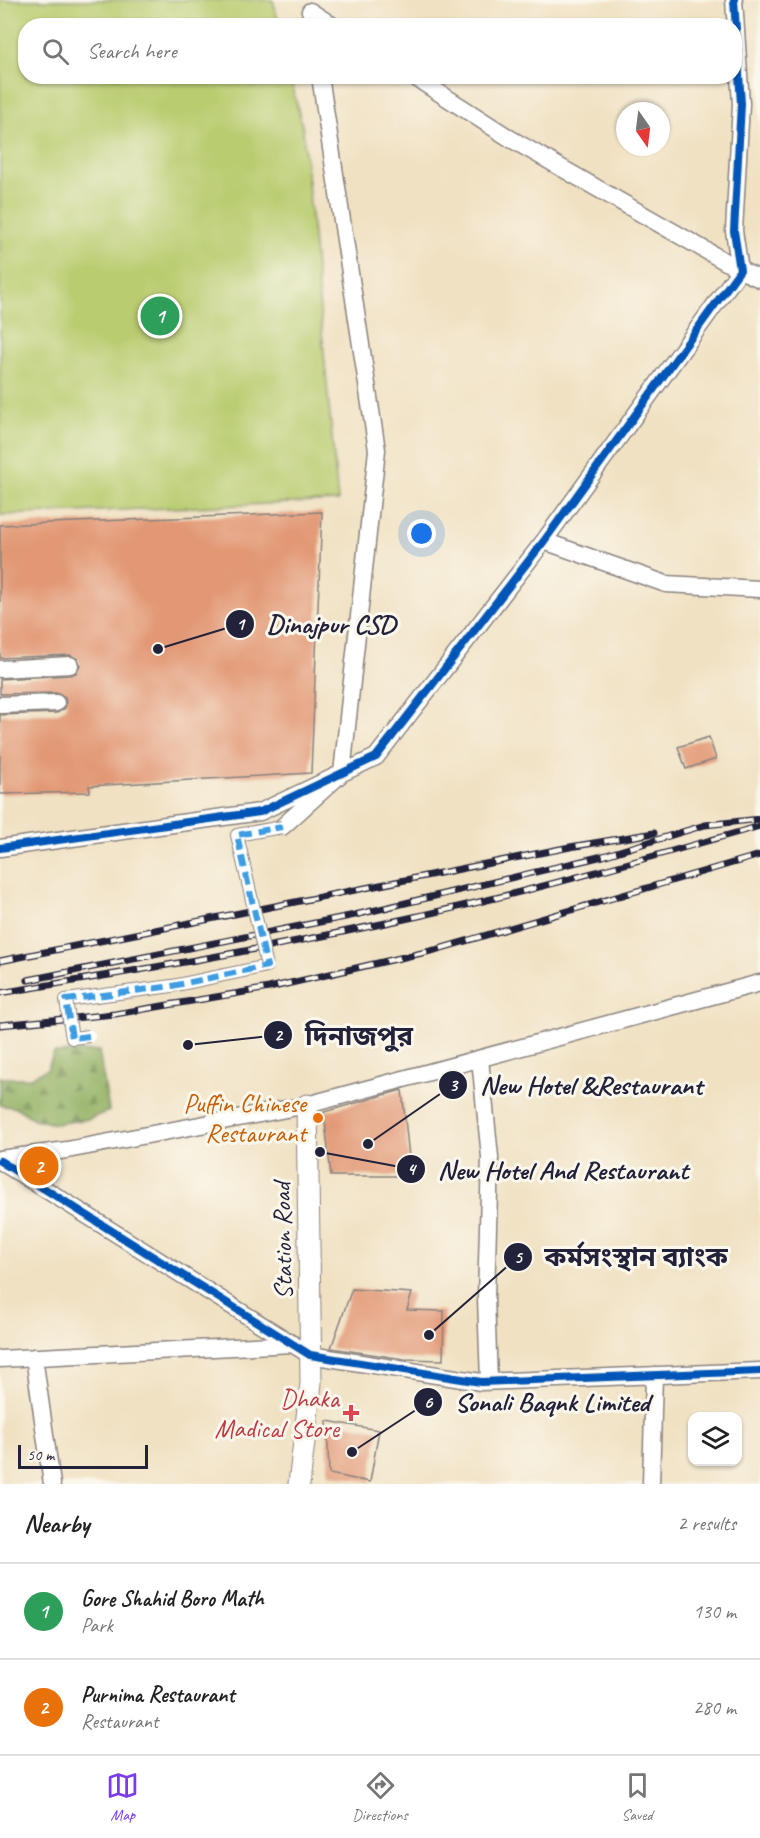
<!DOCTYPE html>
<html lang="en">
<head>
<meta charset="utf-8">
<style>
  body { margin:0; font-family:Caveat,"Noto Sans Bengali",sans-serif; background:#f2f2f2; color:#222 }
  .controls { position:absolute; right:18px; bottom:18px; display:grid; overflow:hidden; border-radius:12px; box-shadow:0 2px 4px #0004 }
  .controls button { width:54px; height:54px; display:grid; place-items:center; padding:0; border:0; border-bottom:2px solid #e0e0e0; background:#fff; color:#222; font:30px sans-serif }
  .compass { position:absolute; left:616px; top:102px; width:54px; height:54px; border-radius:50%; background:#fff; box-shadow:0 2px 4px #0004; rotate:166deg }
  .scale { position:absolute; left:18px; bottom:15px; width:130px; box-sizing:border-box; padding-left:6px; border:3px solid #22223b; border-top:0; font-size:16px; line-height:21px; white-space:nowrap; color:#22223b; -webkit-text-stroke:4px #fbf7ec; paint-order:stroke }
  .you { position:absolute; left:422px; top:534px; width:21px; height:21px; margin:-15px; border:4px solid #fff; border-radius:50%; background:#1a73e8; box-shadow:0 0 0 9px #1a73e833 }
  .badge { display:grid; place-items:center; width:39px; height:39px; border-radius:50%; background:#7c3aed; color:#fff; font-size:20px; font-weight:700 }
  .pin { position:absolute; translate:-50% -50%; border:3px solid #fff; box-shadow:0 2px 6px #0006 }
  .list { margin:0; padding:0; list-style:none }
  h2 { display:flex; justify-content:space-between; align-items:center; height:78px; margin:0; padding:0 24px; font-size:26px }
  h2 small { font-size:20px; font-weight:400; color:#767676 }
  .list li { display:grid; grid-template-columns:39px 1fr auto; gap:18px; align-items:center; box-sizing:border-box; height:96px; padding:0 24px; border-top:2px solid #e0e0e0 }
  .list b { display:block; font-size:22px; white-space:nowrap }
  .list p { margin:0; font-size:20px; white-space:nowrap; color:#767676 }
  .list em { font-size:20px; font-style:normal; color:#767676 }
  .icon { flex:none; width:33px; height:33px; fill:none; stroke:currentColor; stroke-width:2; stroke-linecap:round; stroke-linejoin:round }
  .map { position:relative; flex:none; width:760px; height:1484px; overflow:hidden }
  .search { position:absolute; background:#fff; box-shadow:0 2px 4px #0004; left:18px; right:18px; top:18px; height:66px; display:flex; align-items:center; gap:15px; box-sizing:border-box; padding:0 21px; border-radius:24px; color:#767676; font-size:22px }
  .sheet { height:270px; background:#fff }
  nav { display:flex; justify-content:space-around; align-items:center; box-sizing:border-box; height:84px; border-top:2px solid #e0e0e0; background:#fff; font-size:16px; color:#767676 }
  nav a { display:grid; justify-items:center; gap:3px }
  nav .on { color:#7c3aed }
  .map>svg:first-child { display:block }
  .forest { fill:url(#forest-firs); stroke:#5a694e; stroke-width:1.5 }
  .park { fill:#b9cc70; stroke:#6e7756; stroke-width:1.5 }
  .building { fill:#e29875 }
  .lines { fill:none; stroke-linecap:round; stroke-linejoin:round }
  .pedestrian-casing { stroke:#89827e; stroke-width:14 }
  .minor-casing { stroke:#89827e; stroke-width:19 }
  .tertiary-casing { stroke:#89827e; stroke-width:23 }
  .pedestrian { stroke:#fff; stroke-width:12 }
  .minor { stroke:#fff; stroke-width:16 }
  .tertiary { stroke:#fff; stroke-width:21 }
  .rail-casing { stroke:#22223b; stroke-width:7 }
  .rail { stroke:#fbf7ec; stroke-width:4.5; stroke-dasharray:14; stroke-linecap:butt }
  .pedestrian-bridge-casing { stroke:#89827e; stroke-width:14; stroke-linecap:butt }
  .pedestrian-bridge { stroke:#fff; stroke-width:12 }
  .quiet { stroke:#3c9ce2; stroke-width:6; stroke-dasharray:12 6; stroke-linecap:butt }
  .cycleway-casing { stroke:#fbf7ec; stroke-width:11 }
  .cycleway { stroke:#0057b8; stroke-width:8 }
  .food-dot { fill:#e8710a; stroke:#fbf7ec; stroke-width:2 }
  .health-dot { fill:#e0444e; stroke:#fbf7ec; stroke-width:2 }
  .labels { text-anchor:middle; stroke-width:6; stroke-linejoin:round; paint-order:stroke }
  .food-label { font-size:26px; fill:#c56008; stroke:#fbf7ec; text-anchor:end }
  .street-label { font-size:26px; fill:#22223b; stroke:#fbf7ec }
  .health-label { font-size:26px; fill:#be3a42; stroke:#fbf7ec; text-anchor:end }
  .leader { fill:none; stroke:#22223b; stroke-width:2 }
  .callout-dot { fill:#22223b; stroke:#fbf7ec; stroke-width:2 }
  .mark-label { font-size:18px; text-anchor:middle; font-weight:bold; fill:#fff }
  .callout-label { font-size:27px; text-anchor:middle; font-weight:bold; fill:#22223b; stroke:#fbf7ec; stroke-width:6; stroke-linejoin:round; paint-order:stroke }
</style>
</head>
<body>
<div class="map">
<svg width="760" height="1484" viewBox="0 0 760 1484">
  <defs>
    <pattern id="forest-firs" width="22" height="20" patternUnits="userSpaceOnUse" patternTransform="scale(1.5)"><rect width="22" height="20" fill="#92b062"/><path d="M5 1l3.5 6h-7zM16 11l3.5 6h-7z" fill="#778f52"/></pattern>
  </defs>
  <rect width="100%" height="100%" fill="#fbf7ec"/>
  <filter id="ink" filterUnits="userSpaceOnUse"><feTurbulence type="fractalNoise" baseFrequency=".0167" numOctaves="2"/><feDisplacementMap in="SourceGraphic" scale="12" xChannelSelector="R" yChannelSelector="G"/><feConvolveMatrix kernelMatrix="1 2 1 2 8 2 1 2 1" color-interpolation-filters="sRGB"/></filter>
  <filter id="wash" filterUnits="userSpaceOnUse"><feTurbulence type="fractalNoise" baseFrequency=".008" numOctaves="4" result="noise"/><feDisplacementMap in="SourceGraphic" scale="24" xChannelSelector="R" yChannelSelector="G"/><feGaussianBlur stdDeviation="1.35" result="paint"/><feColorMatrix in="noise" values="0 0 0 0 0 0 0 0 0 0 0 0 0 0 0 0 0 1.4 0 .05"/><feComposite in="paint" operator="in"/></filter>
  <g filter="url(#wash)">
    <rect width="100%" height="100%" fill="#f0e1c2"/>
    <!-- forest -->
    <path class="forest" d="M99,1051L109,1111L89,1119L55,1124L34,1119L17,1108L0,1105V1077L1,1078H29L47,1069L54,1053Z"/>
    <!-- park -->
    <path class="park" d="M0,0H273L279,25L26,26V76L290,77L303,130L338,501L0,515Z"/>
    <g id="blocks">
      <!-- building -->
      <path class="building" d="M322,512L311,773L89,786L90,792L0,794V715L57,713L65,708L66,703L65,697L56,693L0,694V679L71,675L76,673L80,665L78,659L70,655L0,658V525Z
        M709,737L716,759L686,769L678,747Z
        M402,1090L411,1176H331L324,1112Z
        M352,1289L412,1293L407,1310L444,1311L443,1360L404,1359L331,1348Z
        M327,1421L379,1430L370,1482L329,1474Z"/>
    </g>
  </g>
  <g filter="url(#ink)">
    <use href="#blocks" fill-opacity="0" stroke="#89827e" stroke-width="1.5"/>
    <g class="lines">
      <!-- pedestrian casing -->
      <g class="pedestrian-casing">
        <path id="pedestrian" d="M66,1000L172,986L267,966"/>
      </g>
      <!-- minor casing -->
      <g class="minor-casing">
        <path id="minor" d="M310,11L333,26
          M413,76L511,139L740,270L760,279
          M544,541L666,584L760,589
          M0,669L70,665
          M0,705L56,703
          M282,827L342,773L377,450L320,76
          M0,848L260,812L376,757L544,541L740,270L734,231L741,104L734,0
          M480,1059L490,1157L486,1298L489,1381
          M0,1159L67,1150L307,1105L760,983
          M0,1161L310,1355L481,1382L760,1371
          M34,1357L52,1484
          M0,1359L293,1344
          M651,1484L654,1375"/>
      </g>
      <!-- tertiary casing -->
      <g class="tertiary-casing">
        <path id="tertiary" d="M299,1484L311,1383L307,1105"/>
      </g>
      <!-- pedestrian -->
      <use href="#pedestrian" class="pedestrian"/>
      <!-- minor -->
      <use href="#minor" class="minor"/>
      <!-- tertiary -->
      <use href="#tertiary" class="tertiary"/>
      <!-- rail casing -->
      <g class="rail-casing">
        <path id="rail" d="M0,961L570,847L654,833
          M28,980L355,915L603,856L705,825L760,819
          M0,993C142,970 283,946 423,915C536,890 648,858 760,826
          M0,1025L115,1014L269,988L435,950L760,855"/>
      </g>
      <!-- rail -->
      <use href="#rail" class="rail"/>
      <!-- pedestrian-bridge casing -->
      <g class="pedestrian-bridge-casing">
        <path id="pedestrian-bridge" d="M267,966L237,835L282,827
          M66,1000L72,1038L89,1036"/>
      </g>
      <!-- pedestrian-bridge -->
      <use href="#pedestrian-bridge" class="pedestrian-bridge"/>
      <!-- quiet -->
      <path class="quiet" d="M89,1036L72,1038L66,1000L172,986L267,966L237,835L282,827"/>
      <!-- cycleway casing -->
      <g class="cycleway-casing">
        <path id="cycleway" d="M0,848L260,812L376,757L544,541L740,270L734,231L741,104L734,0
          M0,1161L310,1355L481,1382L760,1371"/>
      </g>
      <!-- cycleway -->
      <use href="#cycleway" class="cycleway"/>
    </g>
  </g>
  <!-- markers -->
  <circle class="food-dot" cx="318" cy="1118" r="6"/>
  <path class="health-dot" d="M348 1404h6v6h6v6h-6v6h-6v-6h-6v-6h6z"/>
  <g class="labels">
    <!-- food labels -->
    <g class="food-label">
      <text x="306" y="1112">Puffin Chinese<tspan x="306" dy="30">Restaurant</tspan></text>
    </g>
    <!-- street labels -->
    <g class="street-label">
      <text transform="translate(282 1241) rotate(-91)" y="9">Station Road</text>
    </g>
    <!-- health labels -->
    <g class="health-label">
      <text x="339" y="1407">Dhaka<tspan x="339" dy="30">Madical Store</tspan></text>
    </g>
  </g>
  <!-- callouts -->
  <path class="leader" d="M158 649L240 624M188 1045L278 1035M368 1144L453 1085M320 1152L411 1169M429 1335L518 1257M352 1452L428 1402"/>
  <g class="callout-dot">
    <circle cx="158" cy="649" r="6"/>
    <circle cx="188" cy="1045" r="6"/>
    <circle cx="368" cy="1144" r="6"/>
    <circle cx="320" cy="1152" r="6"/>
    <circle cx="429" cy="1335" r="6"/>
    <circle cx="352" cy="1452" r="6"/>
    <circle cx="240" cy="624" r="15"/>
    <circle cx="278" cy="1035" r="15"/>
    <circle cx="453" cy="1085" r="15"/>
    <circle cx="411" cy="1169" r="15"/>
    <circle cx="518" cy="1257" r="15"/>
    <circle cx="428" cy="1402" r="15"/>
  </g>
  <g class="mark-label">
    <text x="240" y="630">1</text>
    <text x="278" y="1041">2</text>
    <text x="453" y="1091">3</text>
    <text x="411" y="1175">4</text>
    <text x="518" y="1263">5</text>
    <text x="428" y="1408">6</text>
  </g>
  <g class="callout-label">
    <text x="331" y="633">Dinajpur CSD</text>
    <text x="359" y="1045">দিনাজপুর</text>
    <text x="591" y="1094">New Hotel &amp;Restaurant</text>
    <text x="563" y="1179">New Hotel And Restaurant</text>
    <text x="636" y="1266">কর্মসংস্থান ব্যাংক</text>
    <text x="552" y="1411">Sonali Baqnk Limited</text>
  </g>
</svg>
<div class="controls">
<button><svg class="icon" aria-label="layers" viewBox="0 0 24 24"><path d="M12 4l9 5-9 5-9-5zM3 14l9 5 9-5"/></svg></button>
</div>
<svg class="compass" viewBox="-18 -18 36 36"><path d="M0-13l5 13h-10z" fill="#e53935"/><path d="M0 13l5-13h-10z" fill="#767676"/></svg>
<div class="scale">50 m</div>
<div class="you"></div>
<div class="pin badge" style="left:160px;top:316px;background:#2e9e5b">1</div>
<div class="pin badge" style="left:39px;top:1166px;background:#e8710a">2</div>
<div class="search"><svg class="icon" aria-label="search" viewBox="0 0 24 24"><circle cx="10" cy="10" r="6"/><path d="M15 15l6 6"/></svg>Search here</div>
</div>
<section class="sheet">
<h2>Nearby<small>2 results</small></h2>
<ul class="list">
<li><span class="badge" style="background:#2e9e5b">1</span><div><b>Gore Shahid Boro Math</b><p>Park</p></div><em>130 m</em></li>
<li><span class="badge" style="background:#e8710a">2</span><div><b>Purnima Restaurant</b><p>Restaurant</p></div><em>280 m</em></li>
</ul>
</section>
<nav>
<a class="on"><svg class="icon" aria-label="map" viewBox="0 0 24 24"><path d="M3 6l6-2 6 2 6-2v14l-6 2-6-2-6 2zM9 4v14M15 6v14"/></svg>Map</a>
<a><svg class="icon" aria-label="directions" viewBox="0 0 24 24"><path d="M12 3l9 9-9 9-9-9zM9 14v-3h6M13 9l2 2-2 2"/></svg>Directions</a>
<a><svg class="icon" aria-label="saved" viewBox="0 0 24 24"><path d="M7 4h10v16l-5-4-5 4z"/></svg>Saved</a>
</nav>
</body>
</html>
